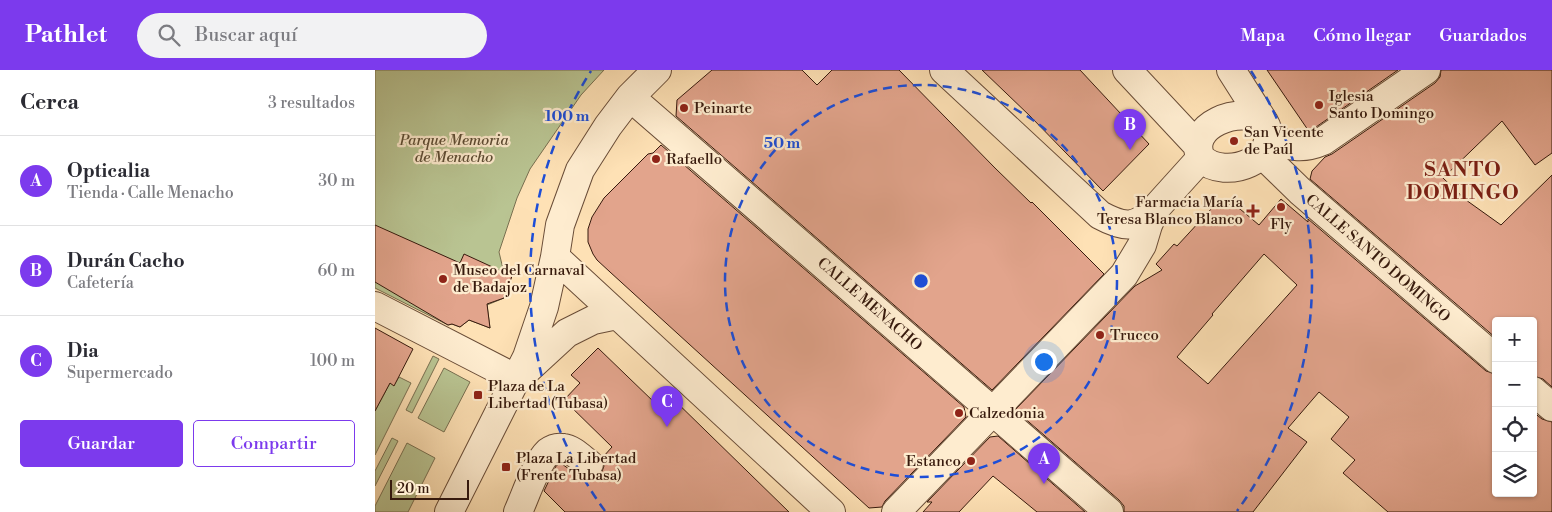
<!DOCTYPE html>
<html lang="es">
<head>
<meta charset="utf-8">
<style>
  body { margin:0; font-family:"Libre Bodoni",serif; background:#f2f2f3; color:#2b2b33 }
  .controls { position:absolute; right:15px; bottom:15px; display:grid; overflow:hidden; border-radius:5px; box-shadow:0 1px 4px #0004 }
  .controls button { width:45px; height:45px; display:grid; place-items:center; padding:0; border:0; border-bottom:1px solid #e1e1e2; background:#fff; color:#2b2b33; font:25px sans-serif }
  .scale { position:absolute; left:15px; bottom:12px; width:79px; box-sizing:border-box; padding-left:5px; border:2px solid #371a0d; border-top:0; font-size:14px; line-height:18px; white-space:nowrap; color:#371a0d; -webkit-text-stroke:4px #feeccf; paint-order:stroke }
  .you { position:absolute; left:668px; top:291px; width:18px; height:18px; margin:-12px; border:4px solid #fff; border-radius:50%; background:#1a73e8; box-shadow:0 0 0 8px #1a73e833 }
  .badge { display:grid; place-items:center; width:32px; height:32px; border-radius:50%; background:#7c3aed; color:#fff; font-size:16px; font-weight:700 }
  .pin { position:absolute; translate:-50% -41px; filter:drop-shadow(0 1px 2px #0008) }
  .pin::after { content:''; position:absolute; top:26px; width:18px; height:15px; background:inherit; clip-path:polygon(0 0,100% 0,50% 100%) }
  .list { margin:0; padding:0; list-style:none }
  h2 { display:flex; justify-content:space-between; align-items:center; height:65px; margin:0; padding:0 20px; font-size:21px }
  h2 small { font-size:16px; font-weight:400; color:#7c7c81 }
  .list li { display:grid; grid-template-columns:32px 1fr auto; gap:15px; align-items:center; box-sizing:border-box; height:90px; padding:0 20px; border-top:1px solid #e1e1e2 }
  .list b { display:block; font-size:19px; white-space:nowrap }
  .list p { margin:0; font-size:16px; white-space:nowrap; color:#7c7c81 }
  .list em { font-size:16px; font-style:normal; color:#7c7c81 }
  .actions { display:flex; gap:10px; padding:15px 20px }
  .actions a { flex:1; padding:11px 0; border:1px solid #7c3aed; border-radius:5px; text-align:center; font-size:18px; color:#7c3aed }
  .actions .main { background:#7c3aed; color:#fff }
  .icon { flex:none; width:28px; height:28px; fill:none; stroke:currentColor; stroke-width:2; stroke-linecap:round; stroke-linejoin:round }
  .map { position:relative; flex:none; width:1177px; height:442px; overflow:hidden }
  header { display:flex; align-items:center; gap:30px; box-sizing:border-box; height:70px; padding:0 25px; background:#7c3aed; color:#fff }
  header strong { font-size:24px }
  nav { display:flex; gap:28px; margin-inline-start:auto; font-size:18px }
  .search { width:350px; height:45px; background:#f2f2f3; display:flex; align-items:center; gap:12px; box-sizing:border-box; padding:0 18px; border-radius:28px; color:#7c7c81; font-size:19px }
  main { display:flex }
  aside { flex:1; background:#fff }
  .map>svg:first-child { display:block }
  .green { fill:#b9c492; stroke:#786f50 }
  .building { fill:#e2a48c; stroke:#371a0d; fill-rule:evenodd }
  .lines { fill:none; stroke-linecap:round; stroke-linejoin:round }
  .minor-casing { stroke:#694c37; stroke-width:30 }
  .minor { stroke:#feeccf; stroke-width:28 }
  .ring { fill:none; stroke:#1d4ed8; stroke-width:2.5; stroke-dasharray:9 6 }
  .poi-dot { fill:#8f2418; stroke:#feeccf; stroke-width:2 }
  .labels { text-anchor:middle; stroke-width:4.5; stroke-linejoin:round; paint-order:stroke }
  .poi-label { font-size:15px; fill:#371a0d; stroke:#feeccf; text-anchor:start }
  .park-label { font-size:15px; font-style:italic; fill:#5e4d35; stroke:#feeccf }
  .street-label { font-size:15px; fill:#371a0d; stroke:#feeccf }
  .district-label { font-size:20px; font-weight:bold; letter-spacing:1px; fill:#7a1f14; stroke:#feeccf }
  .centre { fill:#1d4ed8; stroke:#feeccf; stroke-width:2.5 }
  .ring-label { font-size:15px; text-anchor:middle; font-weight:bold; fill:#1d4ed8; stroke:#feeccf; stroke-width:4.5; stroke-linejoin:round; paint-order:stroke }
</style>
</head>
<body>
<header>
<strong>Pathlet</strong>
<div class="search"><svg class="icon" aria-label="search" viewBox="0 0 24 24"><circle cx="10" cy="10" r="6"/><path d="M15 15l6 6"/></svg>Buscar aquí</div>
<nav><a>Mapa</a><a>Cómo llegar</a><a>Guardados</a></nav>
</header>
<main>
<aside>
<h2>Cerca<small>3 resultados</small></h2>
<ul class="list">
<li><span class="badge">A</span><div><b>Opticalia</b><p>Tienda · Calle Menacho</p></div><em>30 m</em></li>
<li><span class="badge">B</span><div><b>Durán Cacho</b><p>Cafetería</p></div><em>60 m</em></li>
<li><span class="badge">C</span><div><b>Dia</b><p>Supermercado</p></div><em>100 m</em></li>
</ul>
<div class="actions"><a class="main">Guardar</a><a>Compartir</a></div>
</aside>
<div class="map">
<svg width="1177" height="442" viewBox="0 0 1177 442">
  <rect width="100%" height="100%" fill="#fee1b5"/>
  <filter id="stains"><feTurbulence type="fractalNoise" baseFrequency=".004" numOctaves="4"/><feColorMatrix values="0 0 0 0 .2 0 0 0 0 .09 0 0 0 0 .02 0 0 0 .5 -.17"/></filter>
  <radialGradient id="worn" r=".72"><stop offset=".6" stop-color="#630" stop-opacity="0"/><stop offset="1" stop-color="#630" stop-opacity=".3"/></radialGradient>
  <!-- green -->
  <path class="green" d="M0,0H229L206,25L155,99L142,128L124,182L129,203L137,205L129,228L112,235L115,258L94,250L85,257L77,254L73,255L0,218Z
    M58,286L64,289L37,343L31,340Z
    M69,298L95,312L69,362L43,348Z
    M24,307L36,313L0,385V341L15,313L19,315Z
    M17,368L23,371L0,416V401Z
    M32,373L60,388L33,442H0V436Z"/>
  <!-- building -->
  <path class="building" d="M337,0H427L442,15L457,0H524L620,98L656,133L657,132L729,204L617,320L301,46L302,30Z
    M607,0H705L774,74L728,121L655,46Z
    M892,0H1023L941,57L933,60Z
    M1066,0H1177V83L1160,95L1127,51L1068,108L1091,130L1126,155L1177,105V317L1168,309L1158,306V251H1121V268L935,109L937,101L950,87L957,84L1060,13L1065,7Z
    M286,75L589,337L591,347L510,431L507,437L494,438L235,202L222,190L218,184L213,172V159L217,147L229,128L273,84L278,83Z
    M906,129L933,152V149L1111,301L1121,304V423H1158V342L1167,349L1177,352V442H1013L968,403L980,390L956,369L974,347L944,322L913,358L932,372L878,442H749V436L744,430L640,340L760,216L787,200L781,194L799,174L802,176L837,138L845,135H856L865,139L884,155ZM889,184L922,215L833,314L802,287L838,245L837,244Z
    M0,155L85,193L89,184L137,206L129,228L112,234L115,258L94,250L85,257L77,254L73,255L0,212Z
    M0,258L38,279L19,316L15,313L0,341Z
    M223,278L280,333L291,322L414,442H190L169,421L181,396L184,394H187L205,407L212,409H220L226,404L229,396L228,387L237,377L189,330L205,313L196,305Z
    M623,366L710,442H662L618,406L584,442H548L557,432H552L615,367Z"/>
  <g class="lines">
    <!-- minor casing -->
    <g class="minor-casing">
      <path id="minor" d="M569,0L725,145C749,158 761,159 780,139
        M752,0L823,76
        M856,0L889,52C910,89 850,112 826,88C810,56 866,34 889,52
        M255,27L734,442
        M894,67C914,77 927,80 948,71L1051,0
        M887,84L925,121L1121,289
        M180,187L456,442
        M0,236L142,309L192,263L218,250L242,245
        M1158,321L1177,337
        M74,442L152,287L169,237L180,187L185,155L205,100L233,56L255,27L282,0
        M143,442C150,427 161,393 173,382C177,379 183,377 188,378C198,379 207,389 214,394
        M521,442L749,205L767,175L773,155L780,139L826,88"/>
    </g>
    <!-- minor -->
    <use href="#minor" class="minor"/>
  </g>
  <!-- distance rings -->
  <g class="ring">
    <circle cx="546" cy="211" r="196"/>
    <path d="M230 441A391 391 0 0 1 216 1M876 1A391 391 0 0 1 862 441"/>
  </g>
  <!-- markers -->
  <g class="poi-dot">
    <circle cx="944" cy="35" r="5"/>
    <circle cx="309" cy="38" r="5"/>
    <circle cx="859" cy="71" r="5"/>
    <circle cx="281" cy="89" r="5"/>
    <circle cx="906" cy="137" r="5"/>
    <path d="M875.5 133.5h5v5h5v5h-5v5h-5v-5h-5v-5h5z"/>
    <circle cx="68" cy="209" r="5"/>
    <circle cx="725" cy="265" r="5"/>
    <rect x="98" y="320" width="10" height="10" rx="2.5"/>
    <circle cx="584" cy="343" r="5"/>
    <circle cx="596" cy="391" r="5"/>
    <rect x="126" y="392" width="10" height="10" rx="2.5"/>
  </g>
  <g class="labels">
    <!-- poi labels -->
    <g class="poi-label">
      <text x="954" y="31">Iglesia<tspan x="954" dy="17">Santo Domingo</tspan></text>
      <text x="319" y="43">Peinarte</text>
      <text x="869" y="67">San Vicente<tspan x="869" dy="17">de Paúl</tspan></text>
      <text x="291" y="94">Rafaello</text>
      <text x="868" y="137" text-anchor="end">Farmacia María<tspan x="868" dy="17">Teresa Blanco Blanco</tspan></text>
      <text x="906" y="159" text-anchor="middle">Fly</text>
      <text x="78" y="205">Museo del Carnaval<tspan x="78" dy="17">de Badajoz</tspan></text>
      <text x="735" y="270">Trucco</text>
      <text x="113" y="321">Plaza de La<tspan x="113" dy="17">Libertad (Tubasa)</tspan></text>
      <text x="594" y="348">Calzedonia</text>
      <text x="141" y="393">Plaza La Libertad<tspan x="141" dy="17">(Frente Tubasa)</tspan></text>
      <text x="586" y="396" text-anchor="end">Estanco</text>
    </g>
    <!-- park labels -->
    <g class="park-label">
      <text x="79" y="75">Parque Memoria<tspan x="79" dy="17">de Menacho</tspan></text>
    </g>
    <!-- street labels -->
    <g class="street-label">
      <text transform="translate(1003 188) rotate(41)" y="5">CALLE SANTO DOMINGO</text>
      <text transform="translate(495 234) rotate(41)" y="5">CALLE MENACHO</text>
    </g>
    <!-- district labels -->
    <g class="district-label">
      <text x="1088" y="106">SANTO<tspan x="1088" dy="23">DOMINGO</tspan></text>
    </g>
  </g>
  <circle cx="546" cy="211" r="8" class="centre"/>
  <g class="ring-label">
    <text x="192" y="51">100 m</text>
    <text x="407" y="78">50 m</text>
  </g>
  <rect width="100%" height="100%" filter="url(#stains)"/>
  <rect width="100%" height="100%" fill="url(#worn)"/>
</svg>
<div class="controls">
<button>+</button>
<button>−</button>
<button><svg class="icon" aria-label="locate" viewBox="0 0 24 24"><circle cx="12" cy="12" r="6"/><path d="M12 2v4M12 18v4M2 12h4M18 12h4"/></svg></button>
<button><svg class="icon" aria-label="layers" viewBox="0 0 24 24"><path d="M12 4l9 5-9 5-9-5zM3 14l9 5 9-5"/></svg></button>
</div>
<div class="scale">20 m</div>
<div class="you"></div>
<div class="pin badge" style="left:669px;top:414px">A</div>
<div class="pin badge" style="left:755px;top:80px">B</div>
<div class="pin badge" style="left:292px;top:357px">C</div>
</div>
</main>
</body>
</html>
